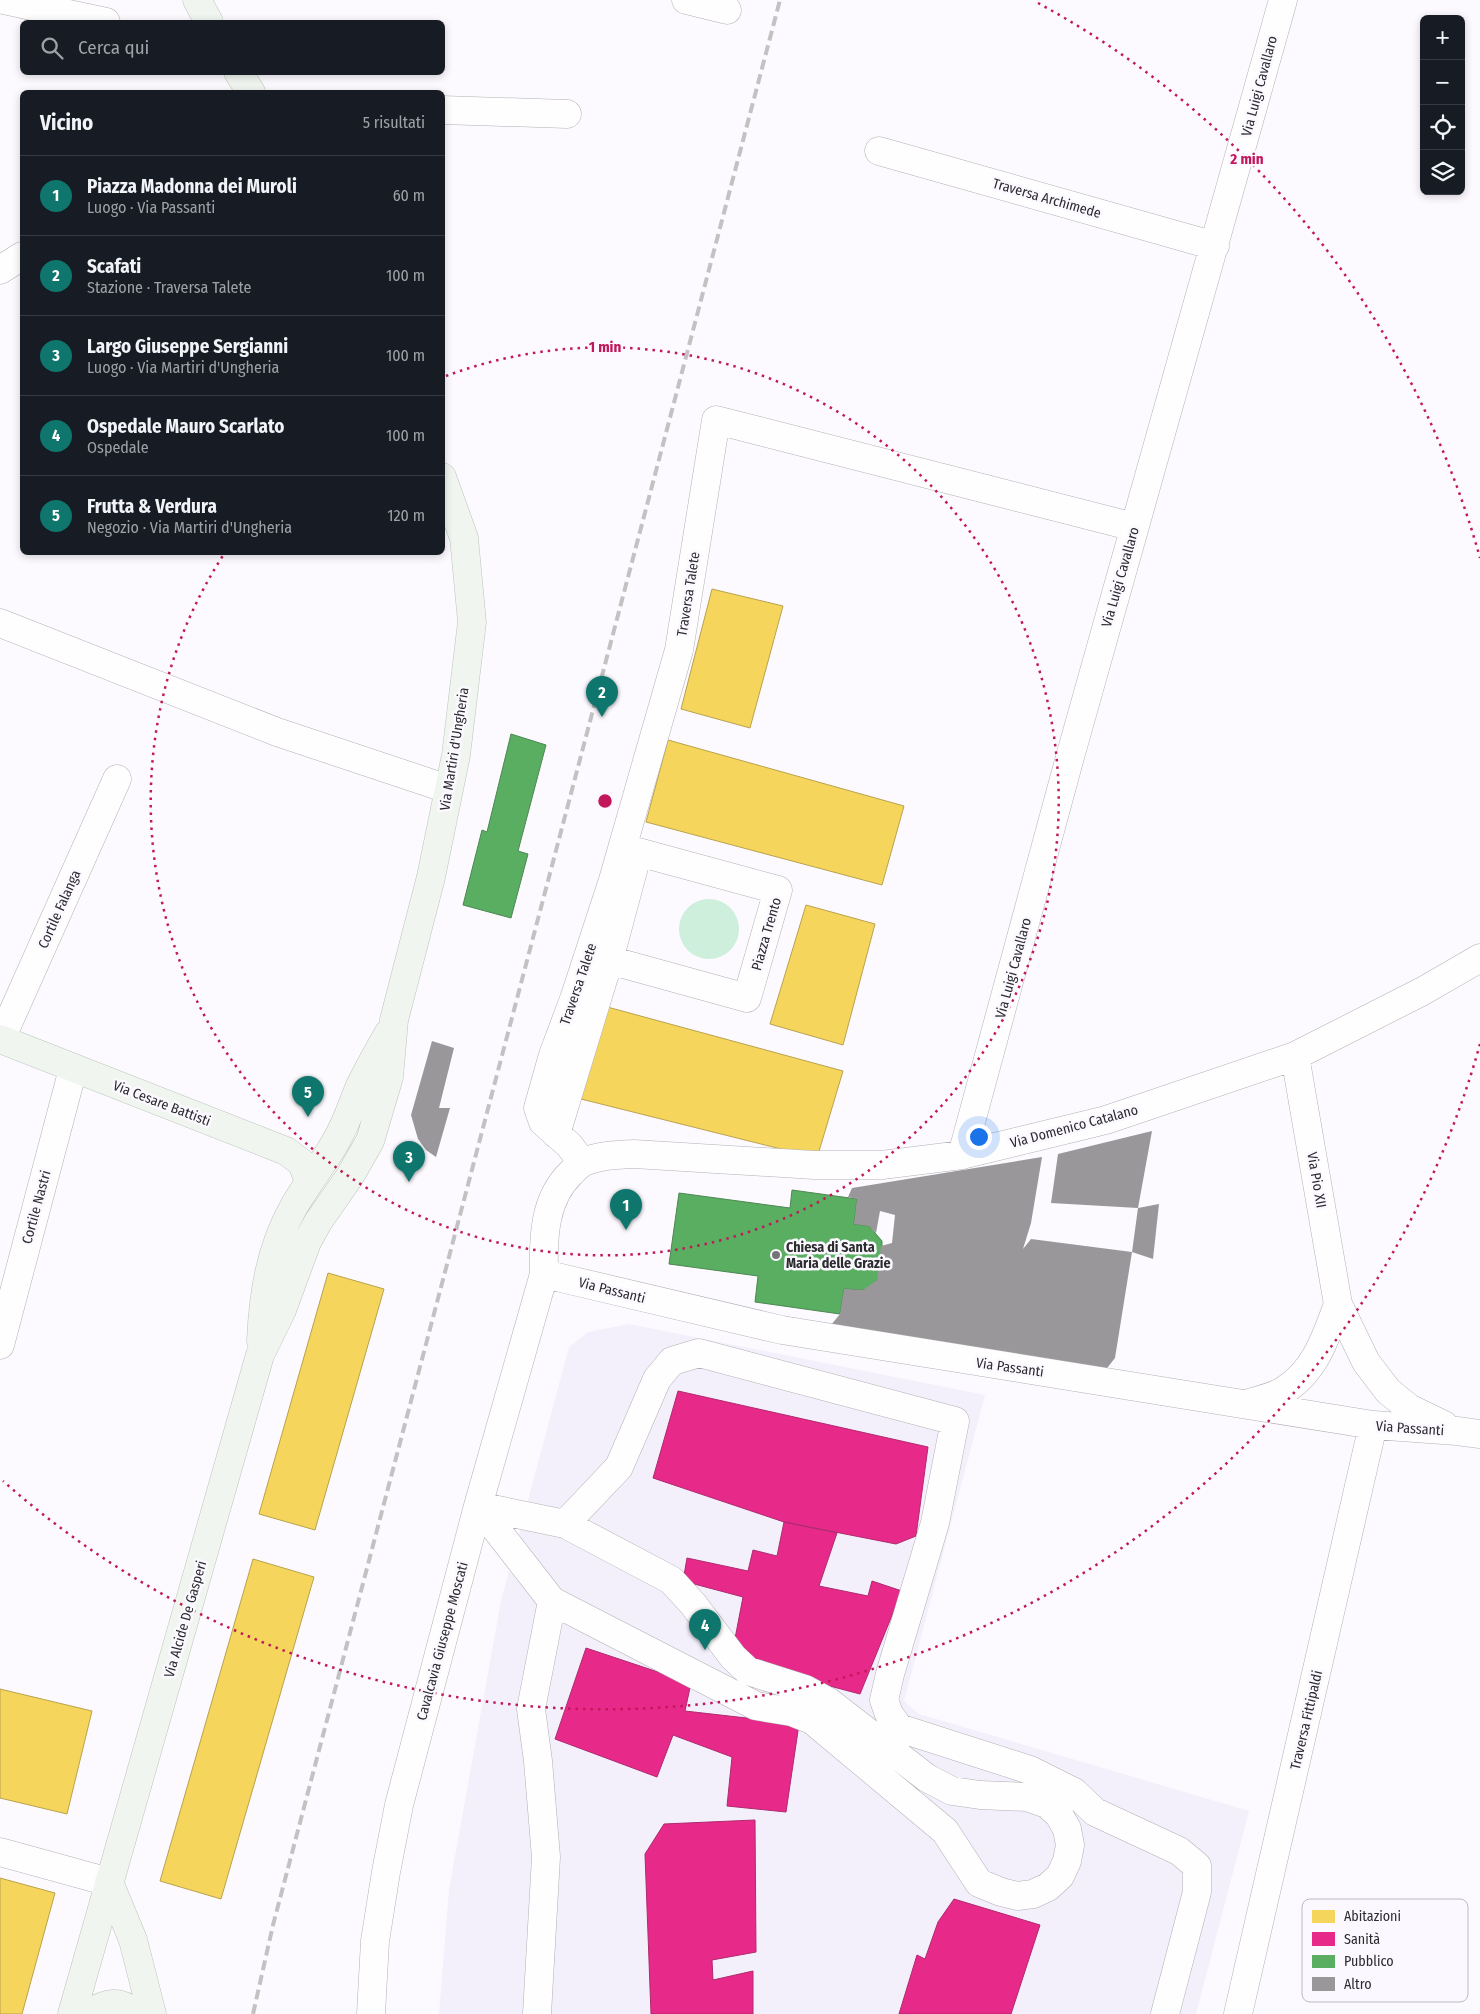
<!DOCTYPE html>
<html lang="it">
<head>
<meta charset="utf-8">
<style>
  body { margin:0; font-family:"Fira Sans Condensed",sans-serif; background:#20242c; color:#f1f3f6 }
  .controls { position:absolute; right:15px; top:15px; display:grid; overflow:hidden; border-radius:8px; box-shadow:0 2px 8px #0003 }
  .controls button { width:45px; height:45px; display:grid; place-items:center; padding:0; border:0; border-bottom:1px solid #363941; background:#171b24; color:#f1f3f6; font:25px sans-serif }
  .you { position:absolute; left:978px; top:1136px; width:18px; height:18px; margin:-12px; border:4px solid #fff; border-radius:50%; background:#1a73e8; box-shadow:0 0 0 8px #1a73e833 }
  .badge { display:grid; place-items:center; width:32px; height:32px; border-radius:50%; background:#0f766e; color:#fff; font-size:16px; font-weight:700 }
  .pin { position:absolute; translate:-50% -41px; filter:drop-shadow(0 1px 2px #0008) }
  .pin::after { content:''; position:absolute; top:26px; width:18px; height:15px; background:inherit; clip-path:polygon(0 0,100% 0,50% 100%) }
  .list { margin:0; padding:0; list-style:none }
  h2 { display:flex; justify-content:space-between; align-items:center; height:65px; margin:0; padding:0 20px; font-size:21px }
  h2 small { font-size:16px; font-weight:400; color:#9ea1a6 }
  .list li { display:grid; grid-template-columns:32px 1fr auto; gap:15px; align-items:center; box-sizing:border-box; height:80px; padding:0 20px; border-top:1px solid #363941 }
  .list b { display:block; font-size:19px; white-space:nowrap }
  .list p { margin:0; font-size:16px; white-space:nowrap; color:#9ea1a6 }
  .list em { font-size:16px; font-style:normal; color:#9ea1a6 }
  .icon { flex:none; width:28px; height:28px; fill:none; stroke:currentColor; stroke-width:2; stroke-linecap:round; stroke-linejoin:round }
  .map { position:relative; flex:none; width:1480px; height:2014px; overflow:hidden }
  .search { position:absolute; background:#171b24; box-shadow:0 2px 8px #0003; left:20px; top:20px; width:425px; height:55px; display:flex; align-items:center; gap:12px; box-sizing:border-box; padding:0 18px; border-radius:8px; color:#9ea1a6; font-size:19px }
  .panel { position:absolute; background:#171b24; box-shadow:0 2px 8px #0003; left:20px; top:90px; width:425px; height:465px; border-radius:8px }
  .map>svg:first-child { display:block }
  .medical { fill:#f3effb }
  .green { fill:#cdefdb }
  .homes { fill:#f6d55c; stroke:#b9a24e }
  .health { fill:#e7298a; stroke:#af2a6e }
  .public { fill:#5aae61; stroke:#4c8752 }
  .building { fill:#9a979a }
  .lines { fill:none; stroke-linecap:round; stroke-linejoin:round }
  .minor-casing { stroke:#b2b0b4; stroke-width:29 }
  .major-casing { stroke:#bbc3bb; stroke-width:29 }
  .minor { stroke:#fffeff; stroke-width:28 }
  .major { stroke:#f0f5f0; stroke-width:28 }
  .rail { stroke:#c2c2c2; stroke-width:4; stroke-dasharray:10 5; stroke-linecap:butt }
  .ring { fill:none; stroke:#c2185b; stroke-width:2.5; stroke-dasharray:2.5 5 }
  .poi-dot { fill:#757377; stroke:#fbf9ff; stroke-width:2 }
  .labels { text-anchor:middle; stroke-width:5; stroke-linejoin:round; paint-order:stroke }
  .street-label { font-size:14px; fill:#2c2b2e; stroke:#fbf9ff }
  .poi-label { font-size:14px; font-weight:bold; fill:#2c2b2e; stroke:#fbf9ff; text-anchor:start }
  .key { fill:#fbf9ff; stroke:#bdbbc0; stroke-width:1 }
  .key-label { font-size:14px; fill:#2c2b2e }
  .centre { fill:#c2185b; stroke:#fbf9ff; stroke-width:2.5 }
  .ring-label { font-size:15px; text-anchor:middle; font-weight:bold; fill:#c2185b; stroke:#fbf9ff; stroke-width:5; stroke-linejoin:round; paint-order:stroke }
</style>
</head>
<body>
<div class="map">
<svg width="1480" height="2014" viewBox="0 0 1480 2014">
  <rect width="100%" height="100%" fill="#fcfafe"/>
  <!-- medical -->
  <path class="medical" d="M629,1324L985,1395L904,1701L919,1714L1249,1811L1196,2014H439L449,1890L501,1601L569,1347L588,1332Z"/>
  <!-- green -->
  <path class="green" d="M679 929a30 30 0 1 1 60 0a30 30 0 1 1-60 0Z"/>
  <!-- homes -->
  <path class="homes" d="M712,589L783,606L750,728L681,709Z
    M668,740L904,806L882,885L646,822Z
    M806,905L875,924L843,1045L770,1024Z
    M600,1005L843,1071L817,1158L573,1097Z
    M328,1273L384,1289L315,1530L259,1514Z
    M253,1559L314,1577L221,1899L160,1881Z
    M0,1689L92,1711L67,1814L0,1798Z
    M0,1878L55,1893L22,2014H0Z"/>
  <!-- health -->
  <path class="health" d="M678,1391L928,1447L916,1536L896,1544L784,1522L653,1478Z
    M784,1522L837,1533L819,1586L868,1596L872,1581L902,1591L860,1694L750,1665V1653L733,1649L743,1597L683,1581L687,1558L748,1571L753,1550L777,1556Z
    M586,1648L691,1683L685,1711L799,1724L786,1812L727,1806L732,1757L673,1735L657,1777L555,1739Z
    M755,1820L756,1952L712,1960L713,1980L753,1971V2014H651L645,1854L664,1824Z
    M954,1899L1040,1925L1011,2014H899L917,1955L925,1959L938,1922Z"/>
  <!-- public -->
  <path class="public" d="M511,734L546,745L518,851L528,854L511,918L463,905L482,830L487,832Z
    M792,1190L857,1199L854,1224L869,1226L882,1241V1270L877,1280L871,1287L863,1290L844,1289L840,1314L755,1302L758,1276L669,1264L679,1193L790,1208Z"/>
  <!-- building -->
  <path class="building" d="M432,1041L454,1048L439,1108H450L436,1157L426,1150L418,1139L411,1115Z
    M1152,1131L1138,1208L1051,1203L1058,1154Z
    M1042,1157L1031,1223L1023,1249L1031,1239L1132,1252L1138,1208L1159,1204L1153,1259L1132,1252L1115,1358L1104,1372L827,1330L840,1314L844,1289L863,1290L877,1280L881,1246L892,1243L895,1215L880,1211L876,1233L869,1226L854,1224L857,1199L848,1197L852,1188Z"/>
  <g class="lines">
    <!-- minor casing -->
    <g class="minor-casing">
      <path id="minor" d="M4,0L106,22
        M686,0L727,10
        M442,110L567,114
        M879,151L1215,246
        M0,270L22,256
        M0,623L277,732L448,789
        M1,1039L117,779
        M1295,1056L1338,1304L1366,1362L1388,1391L1409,1408L1444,1425
        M556,1134L609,960L638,852L778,890L747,998L609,960
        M962,1155L1070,757L1283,0
        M582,1162L569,1145L543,1122L538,1108L553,1055L574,999L613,880L679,650L716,420L1134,527
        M544,1274L782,1330L1373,1425L1457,1431L1480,1434
        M0,1345L73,1069
        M1246,1404C1258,1400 1273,1397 1283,1391C1315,1372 1326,1337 1338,1304
        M478,1506L565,1524L671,1580L693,1604L733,1657L748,1671L805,1689L829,1702L927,1778L952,1791L980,1795L1027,1797L1047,1804L1059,1815L1067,1829L1070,1845L1067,1861L1060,1876L1048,1887L1033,1894L1017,1896L1001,1892L979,1883L945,1831L812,1720L792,1712L756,1706L552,1601Z
        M565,1524L619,1467L657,1379L672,1361L699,1353L955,1421L935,1523L890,1674L884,1700L889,1714L899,1728L1030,1770L1074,1792L1095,1812L1179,1851L1197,1866V1892L1165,2014
        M0,1852L109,1882
        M371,2014L375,1941L386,1872L399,1805L478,1506L544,1274C543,1237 544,1198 572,1172C576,1168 580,1164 584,1162C600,1155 617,1155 634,1154L814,1165H882L962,1155L1106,1120L1295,1056L1423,991L1480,958
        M537,2014L546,1857L538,1761L531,1709L552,1601
        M1238,2014L1373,1425"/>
    </g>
    <!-- major casing -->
    <g class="major-casing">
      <path id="major" d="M197,0L209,22
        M238,72L251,92
        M0,1039L286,1151L302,1163L309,1182
        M261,1341C263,1295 270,1249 293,1208C306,1185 323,1164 336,1141C346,1124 352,1105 359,1088C368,1069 378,1052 388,1034
        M109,1882L133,1940L152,2014
        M72,2014L260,1355L282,1310L307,1242L318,1222L350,1176L370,1141L389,1077L394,1020L431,877L456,755L472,622L464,538L442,477
        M87,2014C107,2002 118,1999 137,2014"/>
    </g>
    <!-- minor -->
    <use href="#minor" class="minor"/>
    <!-- major -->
    <use href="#major" class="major"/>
    <!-- rail -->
    <path class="rail" d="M253,2014L273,1925L780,0"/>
  </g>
  <!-- distance rings -->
  <g class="ring">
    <path d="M446 376A454 454 0 1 1 224 554"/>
    <path d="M1480 1044A908 908 0 0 1 3 1481M1038 3A908 908 0 0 1 1480 558"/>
  </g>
  <!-- markers -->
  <circle class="poi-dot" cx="776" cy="1255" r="5"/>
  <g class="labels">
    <!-- street labels -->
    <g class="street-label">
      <text transform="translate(1259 86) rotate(-75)" y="5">Via Luigi Cavallaro</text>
      <text transform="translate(1047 198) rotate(16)" y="5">Traversa Archimede</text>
      <text transform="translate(1120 577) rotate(-74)" y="5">Via Luigi Cavallaro</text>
      <text transform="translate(688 594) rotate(-81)" y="5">Traversa Talete</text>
      <text transform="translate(454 749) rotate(-81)" y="5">Via Martiri d'Ungheria</text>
      <text transform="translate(59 909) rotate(-66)" y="5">Cortile Falanga</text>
      <text transform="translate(766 934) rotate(-74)" y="5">Piazza Trento</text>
      <text transform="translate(1013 968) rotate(-75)" y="5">Via Luigi Cavallaro</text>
      <text transform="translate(578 984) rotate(-71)" y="5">Traversa Talete</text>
      <text transform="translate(162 1103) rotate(21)" y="5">Via Cesare Battisti</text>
      <text transform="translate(1074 1126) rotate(-15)" y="5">Via Domenico Catalano</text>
      <text transform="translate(1317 1180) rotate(80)" y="5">Via Pio XII</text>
      <text transform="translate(36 1207) rotate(-75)" y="5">Cortile Nastri</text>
      <text transform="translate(612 1290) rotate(14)" y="5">Via Passanti</text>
      <text transform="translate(1010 1367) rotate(8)" y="5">Via Passanti</text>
      <text transform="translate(1410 1428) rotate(4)" y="5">Via Passanti</text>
      <text transform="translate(185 1619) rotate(-74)" y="5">Via Alcide De Gasperi</text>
      <text transform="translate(442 1641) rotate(-75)" y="5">Cavalcavia Giuseppe Moscati</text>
      <text transform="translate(1306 1720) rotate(-77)" y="5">Traversa Fittipaldi</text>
    </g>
    <!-- poi labels -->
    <g class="poi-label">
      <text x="786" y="1252">Chiesa di Santa<tspan x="786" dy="16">Maria delle Grazie</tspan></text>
    </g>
  </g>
  <!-- legend -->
  <rect x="1302" y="1899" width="166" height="103" rx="8" class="key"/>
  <rect x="1312" y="1910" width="23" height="13" fill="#f6d55c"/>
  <rect x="1312" y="1932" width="23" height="14" fill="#e7298a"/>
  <rect x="1312" y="1955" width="23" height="13" fill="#5aae61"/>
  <rect x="1312" y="1977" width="23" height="14" fill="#9a979a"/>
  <g class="key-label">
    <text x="1344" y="1921">Abitazioni</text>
    <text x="1344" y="1944">Sanità</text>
    <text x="1344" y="1966">Pubblico</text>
    <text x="1344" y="1989">Altro</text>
  </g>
  <circle cx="605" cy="801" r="8" class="centre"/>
  <g class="ring-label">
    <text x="1247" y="164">2 min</text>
    <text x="605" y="352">1 min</text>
  </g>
</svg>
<div class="controls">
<button>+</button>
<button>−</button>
<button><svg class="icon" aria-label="locate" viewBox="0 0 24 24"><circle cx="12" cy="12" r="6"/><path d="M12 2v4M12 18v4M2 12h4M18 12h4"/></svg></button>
<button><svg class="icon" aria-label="layers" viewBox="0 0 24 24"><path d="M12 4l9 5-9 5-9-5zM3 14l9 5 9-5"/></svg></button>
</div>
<div class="you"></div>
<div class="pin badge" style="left:626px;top:1230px">1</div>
<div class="pin badge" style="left:602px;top:717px">2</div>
<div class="pin badge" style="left:409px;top:1182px">3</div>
<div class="pin badge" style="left:705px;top:1650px">4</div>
<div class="pin badge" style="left:308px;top:1117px">5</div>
<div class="search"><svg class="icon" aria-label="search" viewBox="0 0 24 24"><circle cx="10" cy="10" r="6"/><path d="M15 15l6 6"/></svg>Cerca qui</div>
<section class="panel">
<h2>Vicino<small>5 risultati</small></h2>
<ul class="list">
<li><span class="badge">1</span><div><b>Piazza Madonna dei Muroli</b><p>Luogo · Via Passanti</p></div><em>60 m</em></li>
<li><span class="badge">2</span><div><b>Scafati</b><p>Stazione · Traversa Talete</p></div><em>100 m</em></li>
<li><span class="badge">3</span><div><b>Largo Giuseppe Sergianni</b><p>Luogo · Via Martiri d'Ungheria</p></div><em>100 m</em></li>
<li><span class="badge">4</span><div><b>Ospedale Mauro Scarlato</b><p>Ospedale</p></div><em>100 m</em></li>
<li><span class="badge">5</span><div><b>Frutta &amp; Verdura</b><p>Negozio · Via Martiri d'Ungheria</p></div><em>120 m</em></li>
</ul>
</section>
</div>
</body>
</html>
